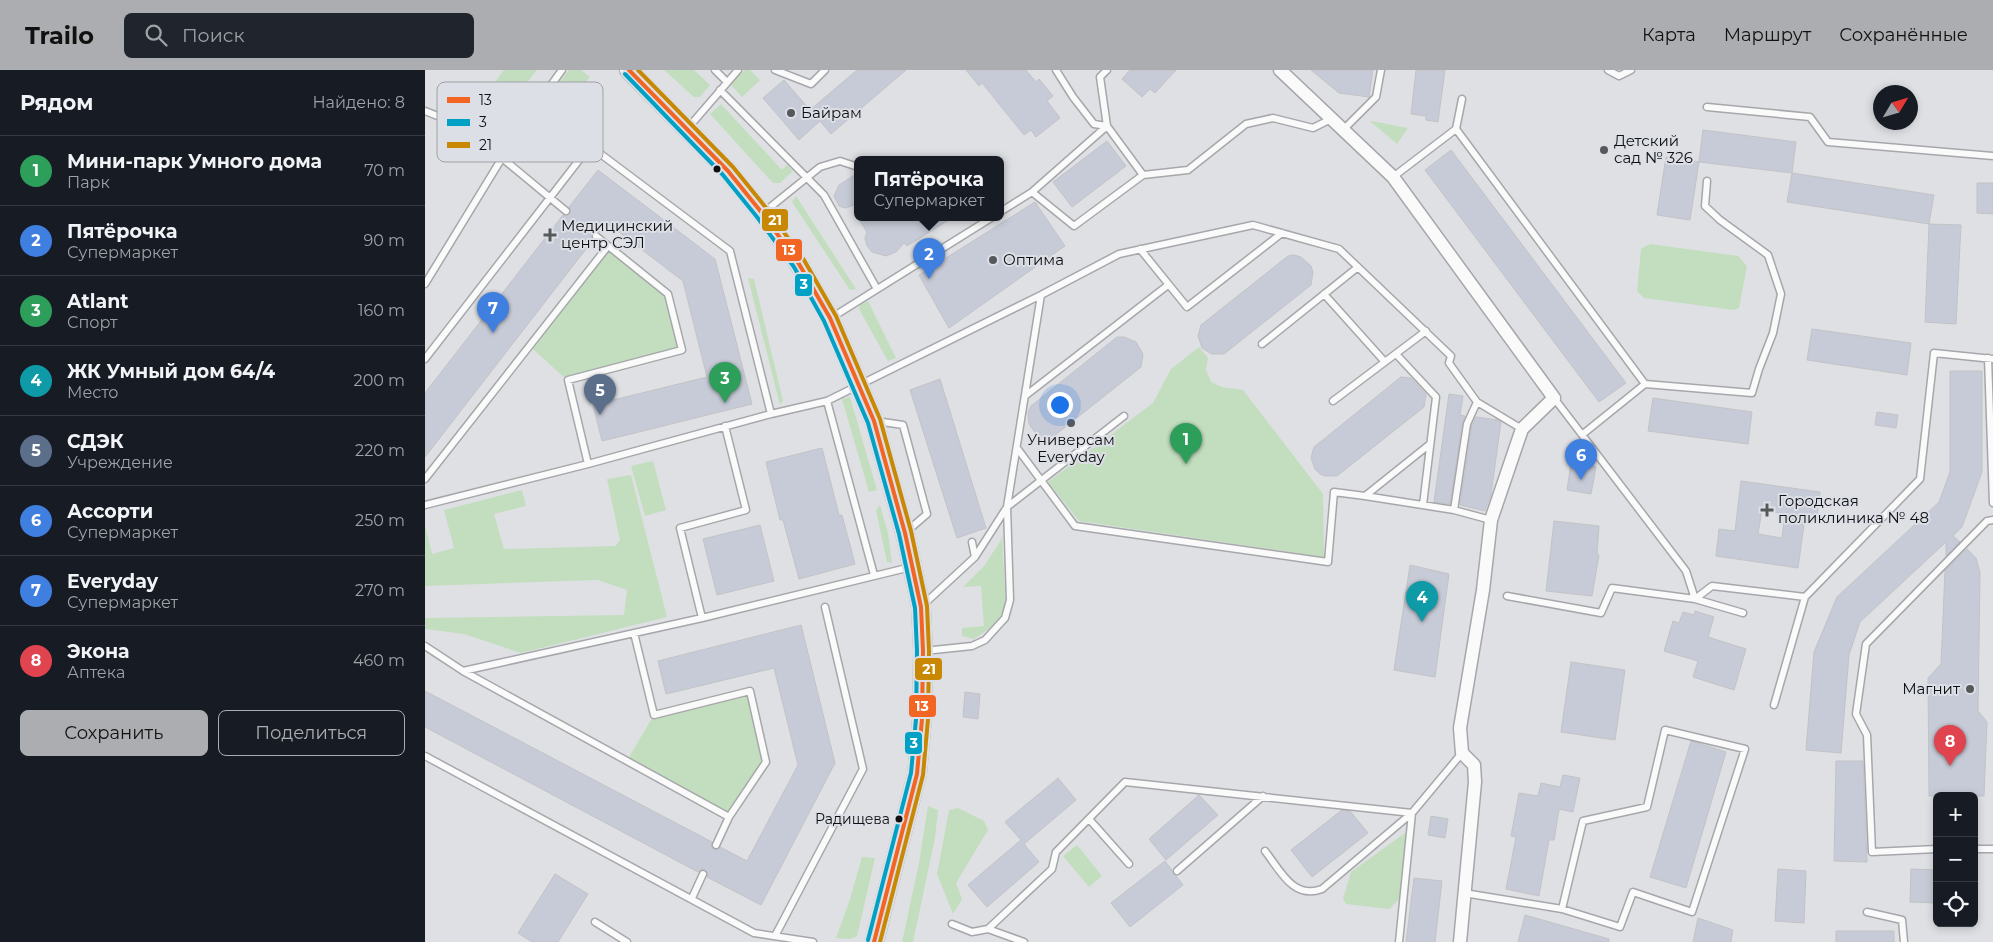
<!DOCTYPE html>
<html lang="ru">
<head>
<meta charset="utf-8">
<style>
  body { margin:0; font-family:Montserrat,sans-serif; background:#20242c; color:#f1f3f6 }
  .controls { position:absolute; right:15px; bottom:15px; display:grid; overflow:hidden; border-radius:8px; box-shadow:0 2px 8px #0003 }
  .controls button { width:45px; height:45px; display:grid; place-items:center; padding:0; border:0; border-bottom:1px solid #363941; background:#171b24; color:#f1f3f6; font:25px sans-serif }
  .compass { position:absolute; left:1448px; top:15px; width:45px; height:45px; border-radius:50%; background:#171b24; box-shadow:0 2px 8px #0003; rotate:52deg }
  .you { position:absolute; left:634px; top:334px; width:18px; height:18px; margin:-12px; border:4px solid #fff; border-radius:50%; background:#1a73e8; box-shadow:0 0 0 8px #1a73e833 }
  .badge { display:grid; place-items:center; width:32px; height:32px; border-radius:50%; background:#acadb0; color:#fff; font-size:16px; font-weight:700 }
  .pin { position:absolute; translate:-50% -41px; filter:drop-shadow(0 1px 2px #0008) }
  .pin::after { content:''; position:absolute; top:26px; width:18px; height:15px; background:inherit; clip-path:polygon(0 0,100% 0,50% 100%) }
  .popup { position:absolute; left:429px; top:86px; width:150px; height:65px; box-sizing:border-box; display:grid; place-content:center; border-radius:8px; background:#171b24; filter:drop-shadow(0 1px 4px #0005); font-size:16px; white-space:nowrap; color:#9ea1a6 }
  .popup b { font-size:19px; color:#f1f3f6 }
  .popup::after { content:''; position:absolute; left:50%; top:100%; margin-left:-10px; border:10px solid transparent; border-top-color:#171b24 }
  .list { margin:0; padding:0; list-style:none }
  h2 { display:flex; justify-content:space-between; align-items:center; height:65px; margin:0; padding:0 20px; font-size:21px }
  h2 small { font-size:16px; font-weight:400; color:#9ea1a6 }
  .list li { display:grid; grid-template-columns:32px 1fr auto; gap:15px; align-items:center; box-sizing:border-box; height:70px; padding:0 20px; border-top:1px solid #363941 }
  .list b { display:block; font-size:19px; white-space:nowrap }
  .list p { margin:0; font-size:16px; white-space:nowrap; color:#9ea1a6 }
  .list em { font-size:16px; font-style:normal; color:#9ea1a6 }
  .actions { display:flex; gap:10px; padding:15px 20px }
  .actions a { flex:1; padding:11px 0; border:1px solid #acadb0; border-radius:8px; text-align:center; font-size:18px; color:#acadb0 }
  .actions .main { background:#acadb0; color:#111 }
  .icon { flex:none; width:28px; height:28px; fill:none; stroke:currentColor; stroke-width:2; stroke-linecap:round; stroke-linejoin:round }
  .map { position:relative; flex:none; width:1568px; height:872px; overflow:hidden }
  header { display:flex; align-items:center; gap:30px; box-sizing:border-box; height:70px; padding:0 25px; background:#acadb0; color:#111 }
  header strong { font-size:24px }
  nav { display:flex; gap:28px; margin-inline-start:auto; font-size:18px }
  .search { width:350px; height:45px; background:#20242c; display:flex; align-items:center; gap:12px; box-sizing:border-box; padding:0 18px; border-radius:8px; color:#9ea1a6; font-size:19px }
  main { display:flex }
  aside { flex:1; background:#171b24 }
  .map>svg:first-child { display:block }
  .green { fill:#c2debe }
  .building { fill:#c7cbd7; stroke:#c2c3c6; fill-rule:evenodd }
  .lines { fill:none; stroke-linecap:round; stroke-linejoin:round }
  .service-casing { stroke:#a6a7aa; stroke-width:9 }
  .minor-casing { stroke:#a6a7aa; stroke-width:15 }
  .secondary-casing { stroke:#a6a7aa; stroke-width:20 }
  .service { stroke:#fafafb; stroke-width:6 }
  .minor { stroke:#fafafb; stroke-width:12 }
  .secondary { stroke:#fafafb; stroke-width:18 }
  .bus-1-casing { stroke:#dddfe6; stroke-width:8 }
  .bus-2-casing { stroke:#dddfe6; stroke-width:8 }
  .bus-3-casing { stroke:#dddfe6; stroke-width:8 }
  .bus-1 { stroke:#f26522; stroke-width:4 }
  .bus-2 { stroke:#01a1c5; stroke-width:4 }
  .bus-3 { stroke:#c88803; stroke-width:4 }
  .poi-dot { fill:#57585b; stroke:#dddfe6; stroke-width:2 }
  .bus-dot { fill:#0e0f11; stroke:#dddfe6; stroke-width:2 }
  .labels { text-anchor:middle; stroke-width:4; stroke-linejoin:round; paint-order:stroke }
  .bus-label { font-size:14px; fill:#0e0f11; stroke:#dddfe6; text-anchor:end }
  .poi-label { font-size:15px; fill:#0e0f11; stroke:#dddfe6; text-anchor:start }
  .key { fill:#dddfe6; stroke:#9fa1a6; stroke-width:1 }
  .key-label { font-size:14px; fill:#0e0f11 }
  .line-badge { stroke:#dddfe6; stroke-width:2 }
  .badge-label { font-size:14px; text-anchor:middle; font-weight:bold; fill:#fff }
</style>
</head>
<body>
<header>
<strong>Trailo</strong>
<div class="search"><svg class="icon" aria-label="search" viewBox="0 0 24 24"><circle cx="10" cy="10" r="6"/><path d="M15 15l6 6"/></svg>Поиск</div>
<nav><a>Карта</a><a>Маршрут</a><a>Сохранённые</a></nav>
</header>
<main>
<aside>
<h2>Рядом<small>Найдено: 8</small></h2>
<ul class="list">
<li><span class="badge" style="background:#2e9e5b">1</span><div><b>Мини-парк Умного дома</b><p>Парк</p></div><em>70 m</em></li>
<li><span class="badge" style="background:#3f7fe0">2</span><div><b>Пятёрочка</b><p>Супермаркет</p></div><em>90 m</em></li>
<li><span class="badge" style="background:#2e9e5b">3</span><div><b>Atlant</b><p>Спорт</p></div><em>160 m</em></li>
<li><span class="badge" style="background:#0f9aa8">4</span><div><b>ЖК Умный дом 64/4</b><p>Место</p></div><em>200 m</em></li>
<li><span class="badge" style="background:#5c6f8a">5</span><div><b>СДЭК</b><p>Учреждение</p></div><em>220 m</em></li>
<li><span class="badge" style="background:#3f7fe0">6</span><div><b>Ассорти</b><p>Супермаркет</p></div><em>250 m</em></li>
<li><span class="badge" style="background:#3f7fe0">7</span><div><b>Everyday</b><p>Супермаркет</p></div><em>270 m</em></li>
<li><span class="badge" style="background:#e0444e">8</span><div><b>Экона</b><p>Аптека</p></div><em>460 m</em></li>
</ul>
<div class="actions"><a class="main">Сохранить</a><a>Поделиться</a></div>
</aside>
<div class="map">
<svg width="1568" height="872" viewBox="0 0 1568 872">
  <rect width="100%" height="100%" fill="#dfe0e4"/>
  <!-- green -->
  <path class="green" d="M79,0H112L81,39L75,41L57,29Z
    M144,0H156L165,7L150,26L134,13Z
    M239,0H269L285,15L275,27H269Z
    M320,0H325L335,10L317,27L305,14Z
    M132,18L146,29L125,57L110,46Z
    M296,34L357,100L362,95L368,101L355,113H348L285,44Z
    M946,52V51L983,58L972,74Z
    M371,126L431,219L425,220L367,132Z
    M1225,174L1313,186L1322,196L1314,238L1309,240L1219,228L1212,221L1216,179Z
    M181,178L240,226L253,278L141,309L108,279Z
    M323,208L329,209L358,331L355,335Z
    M443,231L471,288L463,291L434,239L435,235Z
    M774,277L783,288L781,300L786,312L797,317L818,320L898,424L899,487L654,451L623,412L728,333L746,299Z
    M425,327L452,420L444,422L417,329Z
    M228,391L241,440L220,446L206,396Z
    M206,405L242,547L96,583L39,564L0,559V548L199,545L202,520L173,510L0,516V456L7,484L29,478L19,440L97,420L101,436L69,444L79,479L190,476L195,470L182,409Z
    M455,435L463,463L467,493L462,492L451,440Z
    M577,465L581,537C574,552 563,560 549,569L537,566V558L559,556L556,516L538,517L559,496L576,470Z
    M322,626L338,692L305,745L203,689L227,648Z
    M503,736L513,740L510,768L488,872H477L494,793Z
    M533,738L559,751L563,760L531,813L537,829L528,844L512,804L524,740Z
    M980,763L982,766L974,829L964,839L921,834L918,829L926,802Z
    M652,775L677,806L664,817L638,786Z
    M437,787L450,788L432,866L425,869L411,868L425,829Z"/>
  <!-- building -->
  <path class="building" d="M432,0H481L406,64L395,51L374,70L338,28L359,10L385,40Z
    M541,0H601L611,12L614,9L628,26L622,31L635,48L611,67L606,60L599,65L557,13L554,16Z
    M705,0H751L730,23L725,19L717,27L697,9Z
    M886,0H948L944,27L914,23Z
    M991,0H1020L1013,52L1001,50V46L986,44Z
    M1278,60L1371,72L1367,103L1274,92Z
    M682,71L701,96L647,137L628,112Z
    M1026,80L1201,313L1174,332L1000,100Z
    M1241,87L1274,92L1265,150L1232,145Z
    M173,100L290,189L327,334L177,371L168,335L282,307L258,211L182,153L174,162L170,161L167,163L168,170L0,387V323L138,145L142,146L145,144L144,137Z
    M433,103V134L420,138L414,136L409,126L414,115Z
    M1367,103L1509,125L1504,154L1362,132Z
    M1552,113H1568V144L1552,143Z
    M610,132L640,176L524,258L494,205Z
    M433,148H527L482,176L479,173L471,182L461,186L447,182L442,176L440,168L442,162Z
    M1504,154L1536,155L1531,254L1500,252Z
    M869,185L876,187L886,196L888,202L886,215L799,284H787L777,278L773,266L776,255L863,186Z
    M1387,259L1486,273L1482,305L1382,290Z
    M692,267H699L711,272L718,284L716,297L629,366H617L611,364L604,354L603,342L606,336Z
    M1525,301H1557V402L1537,457L1528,466L1535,472L1521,486V472L1435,552L1424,585L1416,683L1381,680L1389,582L1412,527L1514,432L1525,402Z
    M976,307L986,308L1001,324L999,337L912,406H900L895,404L890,399L886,388L889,377Z
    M515,309L561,458L532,468L485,320Z
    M1024,324L1038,326L1035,345L1040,346L1037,353L1025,434L1009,432Z
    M1228,328L1327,342L1323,374L1223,361Z
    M1452,342L1473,345L1471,358L1450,355Z
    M1051,347L1073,350L1076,352L1066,424L1060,441L1035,435L1047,355Z
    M397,378L414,445H417L430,494L374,509L358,450H355L341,392Z
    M1146,393L1171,397L1166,424L1142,420Z
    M1316,411L1395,422L1392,448L1380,447L1373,498L1291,486L1294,459L1310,461ZM1337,440L1360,444L1357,468L1333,464Z
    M1129,451L1174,456L1172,484L1174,485L1167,526L1121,521Z
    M335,455L349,511L292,525L278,469Z
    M1542,479L1551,488L1555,503L1553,641L1562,652L1559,726H1504L1503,608L1516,594L1520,501Z
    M985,495L1024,504L1010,607L969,600Z
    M1270,541L1289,547L1283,567L1321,579L1309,620L1268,607L1273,591L1239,581L1248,551L1254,553L1258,542L1269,545Z
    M376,555L410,693L336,835L282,807L283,803L280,800L277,799L273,802L0,657V621L287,772L286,776L288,779L292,780L295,777L322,791L373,695L349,598L241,624L233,591Z
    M1146,592L1200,600L1190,670L1136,662Z
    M540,622L555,624L553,649L538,647Z
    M1266,671L1301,682L1261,818L1225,807Z
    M1411,691H1438L1442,792L1409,791Z
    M1138,705L1155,708L1148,742L1134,739L1129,770H1124L1114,826L1081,819L1091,767L1086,766L1094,723L1113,726L1116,713L1135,717Z
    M633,708L651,730L599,774L614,792L562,837L543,815L596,770L580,752Z
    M774,725L793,745L741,790L724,769Z
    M917,740L925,741L943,763L887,807L866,780Z
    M1006,746L1023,749L1020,768L1003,765Z
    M740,791L758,815L705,857L686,833Z
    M1353,799L1381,801L1379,853L1350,851Z
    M1486,799L1512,800V833L1485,832Z
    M130,804L163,824L133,872H107L93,863Z
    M989,808L1017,811L1010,872H981Z
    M1100,845L1184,869V872H1093Z
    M1273,848L1308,860L1306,872H1268Z
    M1411,861H1469V872H1411Z"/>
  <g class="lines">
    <!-- service casing -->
    <g class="service-casing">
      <path id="service" d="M137,0L83,74L77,88L141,141
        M290,0L302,12
        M350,0L386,14L400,0
        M682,0L675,7L682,56L718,105
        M1183,0L1194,6L1206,0
        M295,20L399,125L452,219
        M1282,37L1385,47L1403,72L1568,86
        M0,41L83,74
        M263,58L313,0
        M919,59L951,27L956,0
        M1031,59L1037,29
        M968,107L1031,59L1220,314L1158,364
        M607,122L682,56L669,54L648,27L631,0
        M575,142L607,122L649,156L718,105L763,100L821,54L848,48L888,58L906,49
        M338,143L395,97L415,91L433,97
        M171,166L243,224L257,280L143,310L163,394L346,344
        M715,179L762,237L857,163
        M0,214L77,88
        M899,224L960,292
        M406,248L566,148
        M837,274L933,197
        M971,284L1011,327L998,435
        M1563,288L1568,433
        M0,289L165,76L305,181L346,344L402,331L616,225L694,184L828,155L914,179L1026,286L1024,293L1052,332L1042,354L1029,440
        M1220,314L1327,323L1334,299L1348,263L1356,224L1343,185L1295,150L1280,136L1282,111
        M600,326L743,215
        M1129,328L1261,501L1270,529L1287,516L1380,527L1495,409L1509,283L1568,289
        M402,331L449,505
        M908,331L1001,261
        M1052,332L1097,359
        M451,351L478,355L502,444L481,462
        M1005,374L940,426L1029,440L1066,450
        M592,378L650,456L903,492L909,422L940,426
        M0,409L183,176
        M0,435L163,394
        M547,472L550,487
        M1082,526L1176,543L1187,518L1270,529L1318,543
        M498,535L550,487L582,437L699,346
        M277,548L255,458L321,440L300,356
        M0,576L38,601L304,747L341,692L325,621L229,645L209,563
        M499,581L547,576L560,570L580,548L585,530L582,437L616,225
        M38,601L277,548L486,497
        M1349,635L1380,527
        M0,686L329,863L388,872
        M664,749L704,794
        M291,775L304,747
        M1512,779L1447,782L1442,665L1431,644L1441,574L1562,451L1568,450
        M1549,779H1568
        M840,781C855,800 868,830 897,819L987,743L1037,683
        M752,801L838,726
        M1039,823L1137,839L1158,751L1222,737L1240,660L1320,679L1267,842L1208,822L1195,857L1137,839
        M267,828L278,804
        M1442,842L1477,850L1479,872
        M170,852L202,872
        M527,854L547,862L563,859L599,872
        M563,859L627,799L631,782L700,712L987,743L974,872
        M350,866L438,699L400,537"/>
    </g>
    <!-- minor casing -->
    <g class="minor-casing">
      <path id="minor" d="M855,0L968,107L1129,328L1097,359L1066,450L1058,520L1035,658L1037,683L1049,695L1050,712L1035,872"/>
    </g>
    <!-- secondary casing -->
    <g class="secondary-casing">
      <path id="secondary" d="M204,0L303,101L337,143L374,194L405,248L449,351L480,463L496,537L498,581L497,649L492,704L449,872"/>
    </g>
    <!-- service -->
    <use href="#service" class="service"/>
    <!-- minor -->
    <use href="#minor" class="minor"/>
    <!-- secondary -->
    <use href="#secondary" class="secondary"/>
    <!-- bus-1 casing -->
    <g class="bus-1-casing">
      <path id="bus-1" d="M204,0L303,101L337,143L374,194L405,248L449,351L480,463L496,537L498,581L497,649L492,704L449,872"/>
    </g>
    <!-- bus-2 casing -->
    <g class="bus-2-casing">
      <path id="bus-2" d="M200,4L298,105L332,147L369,197L399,251L443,353L474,464L490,538L492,581L491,649L486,703L443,870"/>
    </g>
    <!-- bus-3 casing -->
    <g class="bus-3-casing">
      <path id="bus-3" d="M213,0L308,97L342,139L379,190L411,246L455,349L486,461L502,536L504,581L503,649L498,705L455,872"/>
    </g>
    <!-- bus-1 -->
    <use href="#bus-1" class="bus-1"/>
    <!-- bus-2 -->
    <use href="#bus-2" class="bus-2"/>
    <!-- bus-3 -->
    <use href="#bus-3" class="bus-3"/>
  </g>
  <!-- markers -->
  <g class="poi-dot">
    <circle cx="366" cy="43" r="5"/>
    <circle cx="1179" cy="80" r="5"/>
    <path d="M122.5 157.5h5v5h5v5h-5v5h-5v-5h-5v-5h5z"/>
    <circle cx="568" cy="190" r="5"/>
    <circle cx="646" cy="353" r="5"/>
    <path d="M1339.5 432.5h5v5h5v5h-5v5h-5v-5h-5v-5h5z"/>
    <circle cx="1545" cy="619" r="5"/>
  </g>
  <g class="bus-dot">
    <circle cx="292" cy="99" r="4.5"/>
    <circle cx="474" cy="749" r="4.5"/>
  </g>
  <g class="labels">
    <!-- bus labels -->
    <g class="bus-label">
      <text x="465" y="754">Радищева</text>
    </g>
    <!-- poi labels -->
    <g class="poi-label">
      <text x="376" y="48">Байрам</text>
      <text x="1189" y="76">Детский<tspan x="1189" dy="17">сад № 326</tspan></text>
      <text x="136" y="161">Медицинский<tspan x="136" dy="17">центр СЭЛ</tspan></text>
      <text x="578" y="195">Оптима</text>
      <text x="646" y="375" text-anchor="middle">Универсам<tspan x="646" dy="17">Everyday</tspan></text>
      <text x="1353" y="436">Городская<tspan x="1353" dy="17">поликлиника № 48</tspan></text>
      <text x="1535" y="624" text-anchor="end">Магнит</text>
    </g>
  </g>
  <!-- legend -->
  <rect x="12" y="12" width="166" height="80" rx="8" class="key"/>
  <rect x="22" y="27" width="23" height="6" fill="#f26522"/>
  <rect x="22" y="49" width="23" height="7" fill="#01a1c5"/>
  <rect x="22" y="72" width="23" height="6" fill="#c88803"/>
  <g class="key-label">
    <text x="54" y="35">13</text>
    <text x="54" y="57">3</text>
    <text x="54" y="80">21</text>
  </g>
  <g class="line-badge">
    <rect x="336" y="138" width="28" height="24" rx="5" fill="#c88803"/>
    <rect x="350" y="168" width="28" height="24" rx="5" fill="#f26522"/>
    <rect x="369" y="203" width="19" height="24" rx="5" fill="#01a1c5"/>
    <rect x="489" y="587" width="29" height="24" rx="5" fill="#c88803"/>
    <rect x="483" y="624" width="29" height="24" rx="5" fill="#f26522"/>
    <rect x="479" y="661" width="19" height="24" rx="5" fill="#01a1c5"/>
  </g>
  <g class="badge-label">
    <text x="350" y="155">21</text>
    <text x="364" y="185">13</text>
    <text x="379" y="219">3</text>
    <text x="504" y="604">21</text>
    <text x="497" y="641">13</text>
    <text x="489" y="678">3</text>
  </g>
</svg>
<div class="controls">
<button>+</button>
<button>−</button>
<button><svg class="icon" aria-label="locate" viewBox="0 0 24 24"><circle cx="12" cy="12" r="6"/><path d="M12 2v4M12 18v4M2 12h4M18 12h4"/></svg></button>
</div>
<svg class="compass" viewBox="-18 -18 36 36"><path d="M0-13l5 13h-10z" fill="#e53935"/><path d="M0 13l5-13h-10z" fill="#9ea1a6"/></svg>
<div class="you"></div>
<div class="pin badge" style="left:761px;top:394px;background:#2e9e5b">1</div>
<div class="pin badge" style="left:504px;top:209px;background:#3f7fe0">2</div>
<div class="popup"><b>Пятёрочка</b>Супермаркет</div>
<div class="pin badge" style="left:300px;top:333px;background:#2e9e5b">3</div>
<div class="pin badge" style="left:997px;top:552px;background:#0f9aa8">4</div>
<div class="pin badge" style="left:175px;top:345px;background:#5c6f8a">5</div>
<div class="pin badge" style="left:1156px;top:410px;background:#3f7fe0">6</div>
<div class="pin badge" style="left:68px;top:263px;background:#3f7fe0">7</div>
<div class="pin badge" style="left:1525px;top:696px;background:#e0444e">8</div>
</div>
</main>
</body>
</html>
